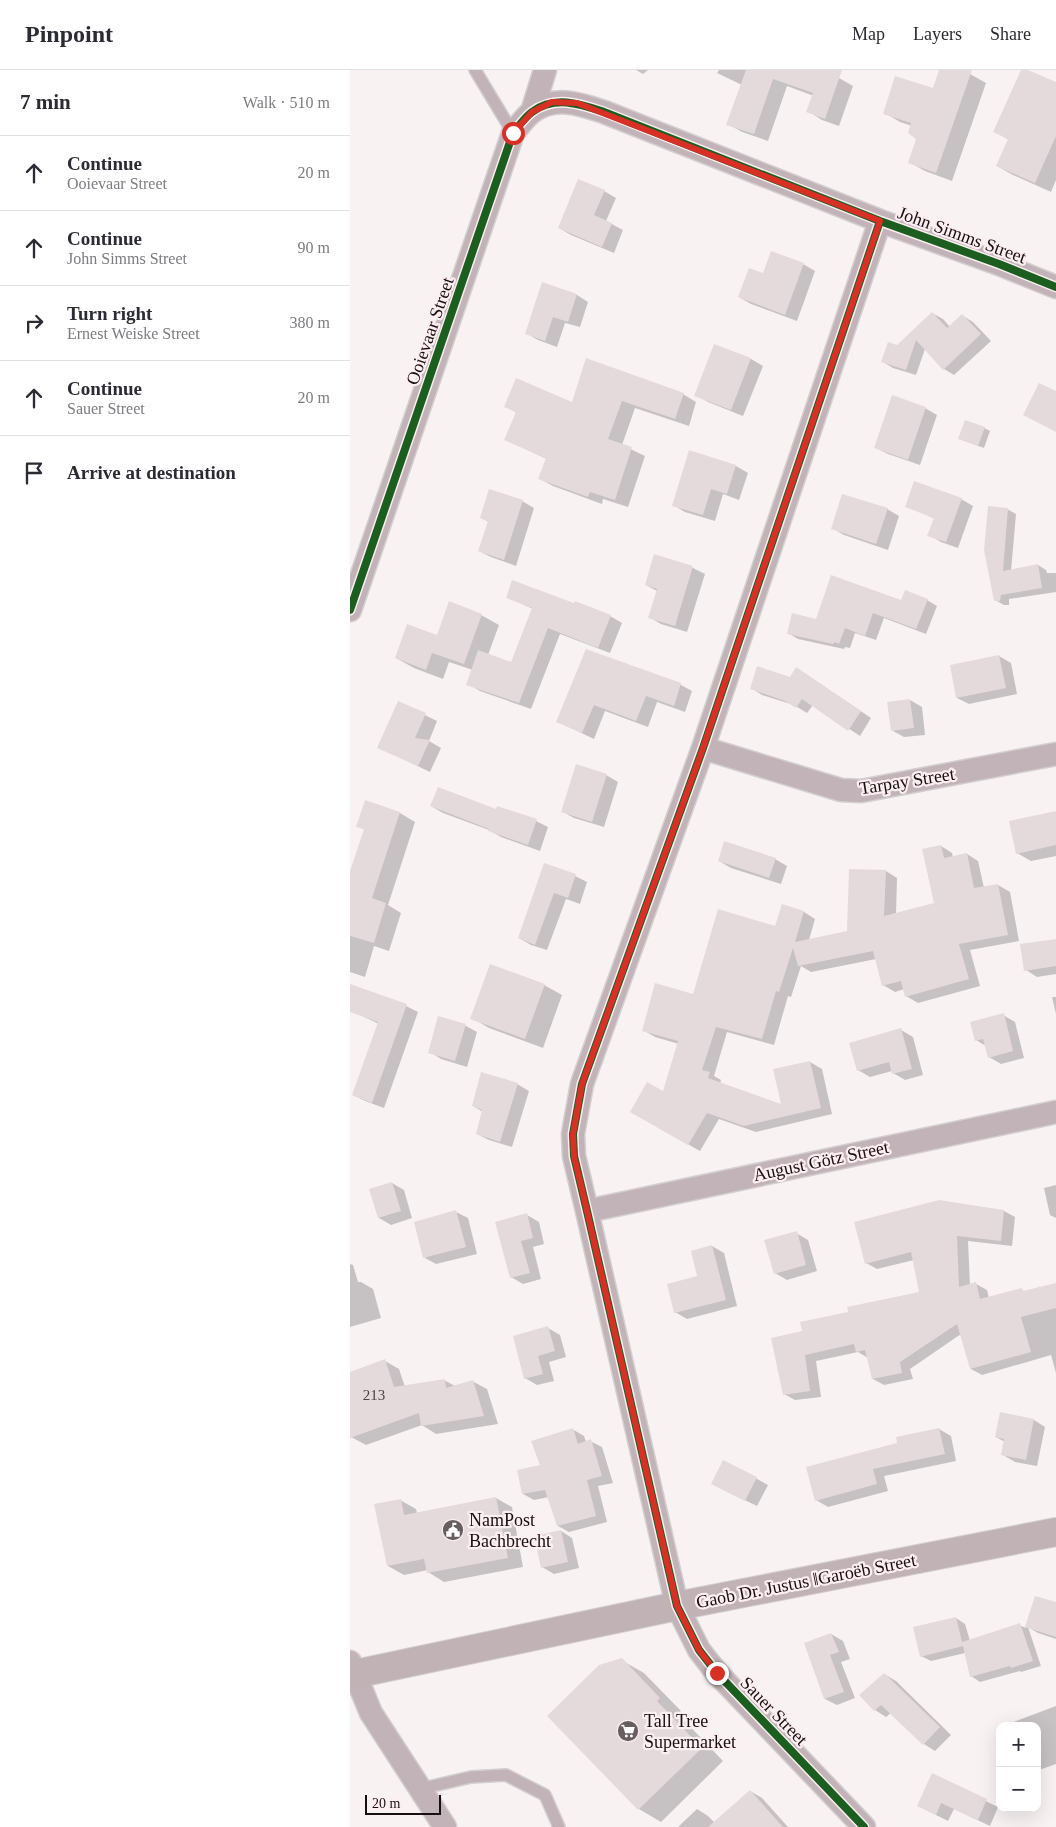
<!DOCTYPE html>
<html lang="en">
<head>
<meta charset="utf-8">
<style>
  body { margin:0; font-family:Georgia,serif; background:#f2f2f3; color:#2b2b33 }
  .controls { position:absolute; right:15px; bottom:15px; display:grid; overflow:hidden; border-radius:10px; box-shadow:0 5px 20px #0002 }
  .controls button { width:45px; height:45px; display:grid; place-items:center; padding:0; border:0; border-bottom:1px solid #e1e1e2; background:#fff; color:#2b2b33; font:25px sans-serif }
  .scale { position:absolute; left:15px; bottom:12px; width:76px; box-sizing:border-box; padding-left:5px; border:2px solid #190e11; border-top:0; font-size:14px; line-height:18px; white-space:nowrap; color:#190e11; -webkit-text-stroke:4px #fceef1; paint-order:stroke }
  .stop { position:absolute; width:15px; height:15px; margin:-11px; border:4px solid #d93025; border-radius:50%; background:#fff }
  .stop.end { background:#d93025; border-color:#fff; box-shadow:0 1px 5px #0008 }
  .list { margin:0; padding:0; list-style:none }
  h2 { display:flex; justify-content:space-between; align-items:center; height:65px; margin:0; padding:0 20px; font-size:21px }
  h2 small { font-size:16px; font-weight:400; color:#7c7c81 }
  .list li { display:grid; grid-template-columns:32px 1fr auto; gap:15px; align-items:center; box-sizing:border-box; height:75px; padding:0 20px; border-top:1px solid #e1e1e2 }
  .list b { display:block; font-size:19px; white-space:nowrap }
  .list p { margin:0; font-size:16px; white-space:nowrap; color:#7c7c81 }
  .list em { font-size:16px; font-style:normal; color:#7c7c81 }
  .icon { flex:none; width:28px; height:28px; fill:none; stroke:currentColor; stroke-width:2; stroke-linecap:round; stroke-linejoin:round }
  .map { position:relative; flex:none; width:706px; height:1757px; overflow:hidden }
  header { display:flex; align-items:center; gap:30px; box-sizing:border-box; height:70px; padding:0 25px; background:#fff; border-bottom:1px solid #e1e1e2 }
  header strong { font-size:24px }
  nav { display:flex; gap:28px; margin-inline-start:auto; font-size:18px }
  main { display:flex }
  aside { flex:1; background:#fff }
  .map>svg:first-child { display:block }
  .shadow { fill:#0003 }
  .building { fill:#e4dadc }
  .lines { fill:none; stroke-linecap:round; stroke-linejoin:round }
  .lane-casing { stroke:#d3ced0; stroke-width:14 }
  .street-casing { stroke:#d3ced0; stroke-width:25 }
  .secondary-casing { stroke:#d3ced0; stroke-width:30 }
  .lane { stroke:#c1b3b7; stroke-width:11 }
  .street { stroke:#c1b3b7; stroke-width:22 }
  .secondary { stroke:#c0b2b5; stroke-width:28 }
  .cycleway-casing { stroke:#fceef1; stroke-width:11 }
  .cycleway { stroke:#1b5e20; stroke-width:8 }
  .route { stroke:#d93025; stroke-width:6 }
  .labels { text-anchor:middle; stroke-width:4.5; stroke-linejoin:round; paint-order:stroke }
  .number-label { font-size:15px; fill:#4d4245 }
  .street-label { font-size:18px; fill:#190e11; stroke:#fceef1 }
  .poi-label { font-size:18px; fill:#190e11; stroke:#fceef1; text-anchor:start }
</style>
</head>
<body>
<header>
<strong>Pinpoint</strong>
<nav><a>Map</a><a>Layers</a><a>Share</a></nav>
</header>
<main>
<aside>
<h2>7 min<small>Walk · 510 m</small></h2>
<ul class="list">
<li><svg class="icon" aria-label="ahead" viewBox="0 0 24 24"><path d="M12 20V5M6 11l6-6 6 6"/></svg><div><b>Continue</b><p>Ooievaar Street</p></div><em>20 m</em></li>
<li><svg class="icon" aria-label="ahead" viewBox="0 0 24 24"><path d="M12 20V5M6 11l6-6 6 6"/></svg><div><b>Continue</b><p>John Simms Street</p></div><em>90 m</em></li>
<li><svg class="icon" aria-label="right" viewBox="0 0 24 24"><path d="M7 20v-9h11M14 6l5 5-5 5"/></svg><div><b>Turn right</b><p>Ernest Weiske Street</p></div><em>380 m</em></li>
<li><svg class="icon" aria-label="ahead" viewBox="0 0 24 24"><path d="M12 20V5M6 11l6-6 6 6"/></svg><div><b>Continue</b><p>Sauer Street</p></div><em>20 m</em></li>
<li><svg class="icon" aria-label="arrive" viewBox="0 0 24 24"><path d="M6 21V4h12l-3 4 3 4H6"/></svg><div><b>Arrive at destination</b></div></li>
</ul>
</aside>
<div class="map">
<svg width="706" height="1757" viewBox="0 0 706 1757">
  <rect width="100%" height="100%" fill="#f8f2f3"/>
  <!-- shadow -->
  <path class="shadow" d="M286,0H298L293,4Z
    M369,0H468L489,8L503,16L489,56L472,50L458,41L464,26L437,16L418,71L392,62L378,54L392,15L367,3Z
    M590,0H609L620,4L636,13L602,111L575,101L559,92L567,69L562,56L550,52L535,43L583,19Z
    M672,0L706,13V110L701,122L663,105L647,96L659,70L645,61Z
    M254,121L266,128L256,151L273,160L264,183L221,165L209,158Z
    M453,194L465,201L447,251L401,234L389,227L413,204Z
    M193,214L227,225L238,232L230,257L215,253L207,277L188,270L176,263Z
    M582,243L593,249L600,257L613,246L623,252L641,271L604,305L594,299L575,279L566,305L543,298L533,292Z
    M365,276L401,289L413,296L393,346L358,332L346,325Z
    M333,324L346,332L339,356L285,338L272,375L295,386L278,437L253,429L252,434L203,416L190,409L197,389L156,370L167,343L155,336L223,334Z
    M575,338L587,345L570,395L538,384L526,378Z
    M634,358L640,361L634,378L615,371Z
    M340,381L386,396L398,403L389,430L373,424L365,451L335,442L323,435Z
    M611,429L623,436L608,478L591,472L579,465L585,449L557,436Z
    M172,431L184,438L166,496L141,487L129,481L139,452L131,448Z
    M537,439L549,446L538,480L494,465L482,458Z
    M657,439L666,444L661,501L688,495L696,500L697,503H706V522L659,529V535H654L645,530Z
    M305,486L343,498L355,504L337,562L311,554L299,547L307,521L296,515Z
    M157,527L225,535L260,546L272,553L260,583L210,564L181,639L130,621L118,614L123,600L99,592L93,609L64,598L46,588L131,545L149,555L138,585L162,593L183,539Z
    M577,530L587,536L576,564L534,548L526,570L505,563L500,578L495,577L494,579L448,569L438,563L467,550Z
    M236,580L331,615L342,621L335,642L307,632L298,657L255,641L244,669L208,652Z
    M649,586L661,593L667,624L619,634L607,628Z
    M457,605L521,648L510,666L463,635L457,643L444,635L412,625L401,618Z
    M560,630L572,637L575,665L554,667L543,661Z
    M48,632L87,651L79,671L91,678L80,702L28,677Z
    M256,705L268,712L254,757L224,748L213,742Z
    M81,736L147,741L186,751L198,757L190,781L151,767L139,760L93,743Z
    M50,743L65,752L38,835L51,843L39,881L24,876L15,907L0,902V805L15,760L8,756Z
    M706,743V786L681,791L667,783Z
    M591,776L602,783L603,788L617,784L628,791L634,818L648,815L660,822L669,871L620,880L630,916L568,933L556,926L554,919L545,922L533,915L526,889L461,902L451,896L441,927L438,926L424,975L377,962L364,1006L371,1010L370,1014L432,1036L460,992L472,999L482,1044L406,1062L369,1049L350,1081L281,1042L313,1023L329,974L305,967L293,960L343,926L426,857L432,835L454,842L465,849L459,870L498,862L536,801L547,808L546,844L585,834Z
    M425,789L437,796L431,814L381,798L369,791Z
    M195,795L225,806L237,812L230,834L216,829L197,880L181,875L169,868Z
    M706,870V904L687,907L676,900Z
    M194,915L212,925L193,978L139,958L122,948Z
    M16,921L56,936L68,942L34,1038L15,1031L3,1025L29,954L8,944Z
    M702,927H706V944Z
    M653,945L665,952L674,988L651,994L639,987L636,976L626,970Z
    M88,948L116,956L127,962L117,997L91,989L80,982Z
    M551,960L563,967L573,1005L555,1010L543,1003L542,1001L520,1007L508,1000Z
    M167,1014L179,1021L162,1077L139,1070L127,1064L133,1042L123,1036Z
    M42,1113L54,1120L62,1148L41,1155L29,1148Z
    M706,1115V1148L700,1145L694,1118Z
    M589,1132L654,1141L665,1147L662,1176L618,1171L620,1215L626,1214L637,1220L639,1228L672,1220L676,1222L706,1214V1303L701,1285L632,1305L621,1299L611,1264L560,1299L563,1309L534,1315L523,1309L518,1288L508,1282L466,1291L471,1327L445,1330L434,1324L453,1262L499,1243L570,1223L564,1190L527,1199L516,1193Z
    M106,1142L118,1148L127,1184L86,1194L75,1188Z
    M177,1145L189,1152L194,1174L183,1177L191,1209L173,1214L161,1207Z
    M446,1163L458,1170L467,1201L437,1210L425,1203Z
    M362,1176L374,1183L387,1236L337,1249L325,1242L349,1207Z
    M0,1194L3,1195L8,1212H11L23,1219L31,1248L0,1257Z
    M198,1258L210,1265L216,1287L199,1292L204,1311L187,1315L175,1308Z
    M35,1291L49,1299L55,1317L94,1310L105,1316L122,1311L137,1319L148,1354L86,1364L72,1355L16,1375L1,1367L0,1363V1303Z
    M684,1350L695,1357L687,1396L665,1392L653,1385L655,1372L646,1367Z
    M222,1359L234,1366L236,1372L240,1371L252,1377L263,1413L248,1416L257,1452L219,1462L208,1456L199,1427L184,1430L173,1424L192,1396Z
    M589,1359L601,1366L606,1391L534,1406L538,1421L478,1437L466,1430L549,1373Z
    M374,1391L418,1415L407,1436L374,1420Z
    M146,1428L162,1437L173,1497L94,1512L78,1502V1500L54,1505L38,1496L50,1430L66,1439L67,1443Z
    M211,1461L222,1468L229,1498L204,1504L192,1497Z
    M686,1527L706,1533V1569L688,1563L678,1557L691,1596L671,1602L670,1601L630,1612L621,1606L615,1583L581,1591L571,1586L606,1548L615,1554L620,1571L669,1555L676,1558Z
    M481,1564L493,1571L500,1589L491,1592L505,1628L487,1635L475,1629Z
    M271,1590L294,1603L331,1641L328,1644L373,1691L311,1752L289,1739L199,1646Z
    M534,1604L546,1611L601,1665L585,1681L574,1674L541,1643L536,1647L525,1640Z
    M706,1636V1694L689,1700L687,1699V1656L655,1655Z
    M582,1705L648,1737L640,1756L604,1739L598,1751L568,1736Z
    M400,1721L412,1728L438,1757H328L347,1739L358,1746L365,1753Z"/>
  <!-- building -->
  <path class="building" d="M396,0H492L475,49L456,42L463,23L423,9L404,64L376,55Z
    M589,0H622L586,103L558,93L566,69L558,63L561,53L533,44L545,6L583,18Z
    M671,0H678L706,12V66L685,113L646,96L658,69L643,62Z
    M228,109L255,120L244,145L262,153L252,177L208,158Z
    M421,181L454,193L435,245L388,227L399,198L413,203Z
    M192,212L227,224L218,252L203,247L195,271L175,264Z
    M582,242L597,258L612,244L631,264L593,300L566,270L556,300L531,292L538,272L547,275Z
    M364,274L401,288L381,340L344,326Z
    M236,288L334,323L325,349L272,331L258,369L282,377L265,430L240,422L238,427L188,409L196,388L154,370L166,342L154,337L166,308L222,332Z
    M689,313L706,321V362L673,345Z
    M542,325L576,337L558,390L524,378Z
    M615,350L635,357L628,376L608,369Z
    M339,380L386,395L377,424L361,419L353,445L322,436Z
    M564,411L612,428L596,472L577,466L584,448L555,437Z
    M139,419L173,430L154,490L128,481L138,451L130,448Z
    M492,424L538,438L526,474L481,459Z
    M638,436L658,438L653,501L688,494L692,518L651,525L650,531H644L634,480Z
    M304,484L343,496L325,556L298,548L307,519L295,515Z
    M481,505L551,530L555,520L578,529L566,559L523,543L515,566L495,558L489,574L485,572L483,574L437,564L442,543L466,549Z
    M162,510L224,533L225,531L261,545L248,578L198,558L169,633L116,615L128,580L161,592L182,538L156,528Z
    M99,531L132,544L114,594L82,583L76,600L45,588L57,554L87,565Z
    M236,579L331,613L324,636L296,626L286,651L244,635L232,663L206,652Z
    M649,585L656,618L606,628L600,595Z
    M407,596L440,607L446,597L511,641L498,661L452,629L446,638L435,631L400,619Z
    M560,629L564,658L541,661L537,632Z
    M48,631L76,643L65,668L80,670L68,696L27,678Z
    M226,694L257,704L242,752L211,742Z
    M88,717L146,739L147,736L187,749L178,775L138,761L139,759L80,736Z
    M15,730L50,742L22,828L36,833L24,873L0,866V801L14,759L6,757Z
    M706,741V775L666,784L659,751Z
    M374,771L426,788L419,808L368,791Z
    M591,775L594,788L617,783L624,818L648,814L658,865L609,874L619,909L555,927L551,911L532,916L523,881L448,896L443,878L429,922L426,921L412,969L366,957L352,1000L360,1002L358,1008L431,1034L423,999L460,991L471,1038L394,1056L357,1043L338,1075L280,1042L297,1012L313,1021L328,971L292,961L305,913L343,924L368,839L425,856L432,834L454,841L445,872L497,861L499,799L536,800L534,846L584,833L572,779Z
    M194,793L226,804L218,828L204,823L185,875L168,868Z
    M706,869V896L674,901L670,874Z
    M140,894L195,914L175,969L120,949Z
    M0,914L57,934L22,1033L2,1025L28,952L0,942Z
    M654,943L663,981L638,988L633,969L625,971L620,952Z
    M88,946L116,954L105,991L78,983Z
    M551,958L562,999L542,1004L539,992L507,1001L499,973Z
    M131,1002L168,1013L150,1072L126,1064L132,1040L122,1036Z
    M42,1112L51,1141L28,1148L19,1119Z
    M589,1130L654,1140L651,1171L607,1166L609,1217L626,1212L630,1229L672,1218L673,1221L706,1213V1238L671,1247L681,1282L620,1299L607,1254L550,1292L552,1303L522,1309L515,1280L506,1282L504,1274L455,1285L460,1321L433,1325L421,1268L452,1261L450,1252L498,1242L497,1237L569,1222L561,1182L515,1194L504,1152Z
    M106,1140L116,1177L73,1188L64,1152Z
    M177,1143L183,1168L171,1171L180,1203L160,1208L145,1152Z
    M447,1161L456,1195L424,1204L414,1170Z
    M362,1175L376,1230L324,1243L317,1214L347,1206L341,1181Z
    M198,1256L205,1281L188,1286L193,1304L174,1309L163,1266Z
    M35,1289L44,1317L95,1309L96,1318L123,1310L134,1346L71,1356L69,1343L0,1368V1302Z
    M650,1342L684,1349L676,1390L651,1385L654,1369L645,1367Z
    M223,1358L228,1374L241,1369L252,1406L237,1410L246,1446L207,1456L195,1420L172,1424L167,1400L190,1395L181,1371Z
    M589,1358L595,1384L523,1399L527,1414L465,1431L456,1397L547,1373L546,1367Z
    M373,1390L407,1407L395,1431L361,1414Z
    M146,1427L158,1488L77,1503L74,1489L37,1496L24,1434L51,1429L54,1445Z
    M211,1460L218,1492L191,1498L184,1466Z
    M685,1526L706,1532V1567L675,1557Z
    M606,1547L612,1572L670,1553L683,1591L661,1598L660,1596L620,1607L613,1576L570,1587L563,1557Z
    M481,1563L489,1582L480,1585L494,1622L474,1629L454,1573Z
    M272,1588L310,1628L307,1631L352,1678L288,1740L197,1646L249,1595Z
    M534,1603L590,1657L573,1675L531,1635L524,1641L509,1625Z
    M582,1703L637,1729L628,1750L591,1733L586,1745L567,1736Z
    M400,1720L433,1757H358Z"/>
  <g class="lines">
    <!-- lane casing -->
    <g class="lane-casing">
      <path id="lane" d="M125,0L163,63
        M70,1719L121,1707L156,1705L195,1725L209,1757"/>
    </g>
    <!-- street casing -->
    <g class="street-casing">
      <path id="street" d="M182,42L195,0
        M0,540L163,63C169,56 175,47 182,42C205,25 230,34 254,42L530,151L649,194L706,217
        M353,678L491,720L511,721L706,684
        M237,1141L706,1042
        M0,1592L21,1643L95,1757
        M514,1757L367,1603L349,1580L327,1536L237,1141L224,1086L223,1064L232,1014L353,678L530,151"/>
    </g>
    <!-- secondary casing -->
    <g class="secondary-casing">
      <path id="secondary" d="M0,1605L327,1536L706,1462"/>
    </g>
    <!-- lane -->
    <use href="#lane" class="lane"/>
    <!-- street -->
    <use href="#street" class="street"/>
    <!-- secondary -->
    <use href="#secondary" class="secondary"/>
    <!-- cycleway casing -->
    <g class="cycleway-casing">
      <path id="cycleway" d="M0,540L163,63C169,56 175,47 182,42C205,25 230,34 254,42L530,151L649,194L706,217
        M514,1757L367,1603L349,1580L327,1536L237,1141L224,1086L223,1064L232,1014L353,678L530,151"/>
    </g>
    <!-- cycleway -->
    <use href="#cycleway" class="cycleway"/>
  </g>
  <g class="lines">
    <!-- route -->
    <path class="route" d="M163,63L182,42L202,32L227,33L530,151L353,678L232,1014L223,1064L224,1086L237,1141L327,1536L349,1580L367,1603"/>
  </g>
  <!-- icons -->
  <defs>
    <g id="civic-disc" transform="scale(1.125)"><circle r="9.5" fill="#675e60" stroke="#fceef1"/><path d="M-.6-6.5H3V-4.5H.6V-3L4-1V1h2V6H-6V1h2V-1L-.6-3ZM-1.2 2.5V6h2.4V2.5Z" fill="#fff"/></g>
    <g id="supermarket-disc" transform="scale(1.125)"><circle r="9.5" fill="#675e60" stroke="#fceef1"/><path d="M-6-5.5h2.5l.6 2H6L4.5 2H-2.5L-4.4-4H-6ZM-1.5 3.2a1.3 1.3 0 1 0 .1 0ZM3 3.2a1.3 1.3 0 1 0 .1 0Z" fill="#fff"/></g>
  </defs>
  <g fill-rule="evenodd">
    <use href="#civic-disc" x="103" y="1460"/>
    <use href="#supermarket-disc" x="278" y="1661"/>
  </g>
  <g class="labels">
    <!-- number labels -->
    <g class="number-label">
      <text x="24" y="1330">213</text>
    </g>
    <!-- street labels -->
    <g class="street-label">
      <text transform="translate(612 165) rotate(20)" y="6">John Simms Street</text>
      <text transform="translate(80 261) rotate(-71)" y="6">Ooievaar Street</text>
      <text transform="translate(557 711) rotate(-9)" y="6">Tarpay Street</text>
      <text transform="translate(471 1091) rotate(-12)" y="6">August Götz Street</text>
      <text transform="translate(456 1511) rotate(-11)" y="6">Gaob Dr. Justus ǁGaroëb Street</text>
      <text transform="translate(424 1641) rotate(46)" y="6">Sauer Street</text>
    </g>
    <!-- poi labels -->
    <g class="poi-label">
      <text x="119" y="1456">NamPost<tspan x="119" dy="21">Bachbrecht</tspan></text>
      <text x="294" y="1657">Tall Tree<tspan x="294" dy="21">Supermarket</tspan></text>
    </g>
  </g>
</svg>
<div class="controls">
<button>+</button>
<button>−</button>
</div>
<div class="scale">20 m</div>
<div class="stop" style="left:163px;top:63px"></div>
<div class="stop end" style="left:367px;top:1603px"></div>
</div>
</main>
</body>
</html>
